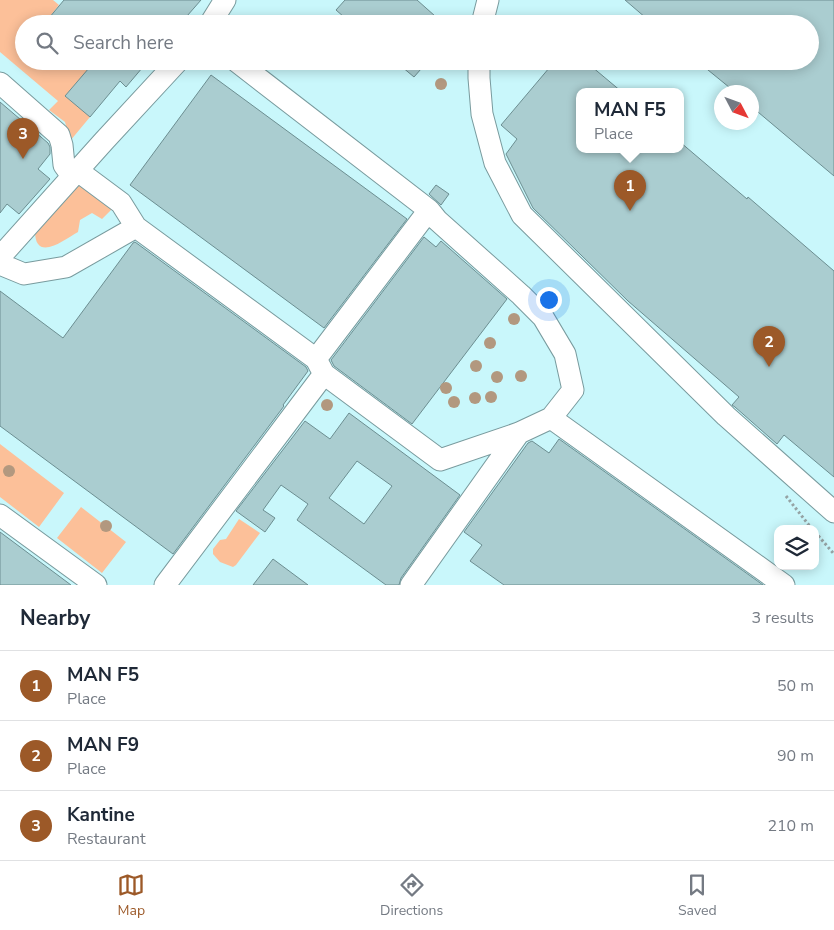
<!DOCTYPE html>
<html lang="en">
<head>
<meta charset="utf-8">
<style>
  body { margin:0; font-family:"Nunito Sans",sans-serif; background:#f2f2f3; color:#1f2937 }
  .controls { position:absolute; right:15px; bottom:15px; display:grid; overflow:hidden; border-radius:10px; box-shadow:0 2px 12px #0003 }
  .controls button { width:45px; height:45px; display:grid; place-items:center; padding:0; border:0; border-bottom:1px solid #e0e1e3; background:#fff; color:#1f2937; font:25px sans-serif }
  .compass { position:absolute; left:714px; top:85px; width:45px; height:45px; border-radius:50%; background:#fff; box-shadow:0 2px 12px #0003; rotate:131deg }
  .you { position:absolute; left:548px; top:299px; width:18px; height:18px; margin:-12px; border:4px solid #fff; border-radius:50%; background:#1a73e8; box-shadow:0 0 0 8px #1a73e833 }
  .badge { display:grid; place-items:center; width:32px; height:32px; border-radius:50%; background:#9c5928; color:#fff; font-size:16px; font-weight:700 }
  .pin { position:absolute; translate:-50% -41px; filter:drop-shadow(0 1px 2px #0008) }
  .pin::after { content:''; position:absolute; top:26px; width:18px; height:15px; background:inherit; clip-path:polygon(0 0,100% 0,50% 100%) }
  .popup { position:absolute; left:576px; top:88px; width:108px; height:65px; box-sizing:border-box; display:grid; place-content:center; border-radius:10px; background:#fff; filter:drop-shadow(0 1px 4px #0005); font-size:16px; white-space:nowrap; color:#747a83 }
  .popup b { font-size:19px; color:#1f2937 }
  .popup::after { content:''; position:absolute; left:50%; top:100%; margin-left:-10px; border:10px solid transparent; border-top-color:#fff }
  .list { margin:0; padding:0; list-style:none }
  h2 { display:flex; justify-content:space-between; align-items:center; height:65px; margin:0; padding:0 20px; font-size:21px }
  h2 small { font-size:16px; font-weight:400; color:#747a83 }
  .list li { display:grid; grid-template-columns:32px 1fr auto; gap:15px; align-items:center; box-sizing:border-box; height:70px; padding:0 20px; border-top:1px solid #e0e1e3 }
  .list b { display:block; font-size:19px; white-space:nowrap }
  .list p { margin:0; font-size:16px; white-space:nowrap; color:#747a83 }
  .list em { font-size:16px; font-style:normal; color:#747a83 }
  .icon { flex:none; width:28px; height:28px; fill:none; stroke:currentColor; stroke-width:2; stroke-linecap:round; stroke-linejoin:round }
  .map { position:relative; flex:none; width:834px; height:585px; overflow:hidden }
  .search { position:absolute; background:#fff; box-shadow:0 2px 12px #0003; left:15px; right:15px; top:15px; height:55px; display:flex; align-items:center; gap:12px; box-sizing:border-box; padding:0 18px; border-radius:28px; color:#747a83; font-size:19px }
  .sheet { height:275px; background:#fff }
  nav { display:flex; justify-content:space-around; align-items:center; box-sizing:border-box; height:70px; border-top:1px solid #e0e1e3; background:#fff; font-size:14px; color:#747a83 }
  nav a { display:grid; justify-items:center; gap:2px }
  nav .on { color:#9c5928 }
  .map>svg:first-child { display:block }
  .built { fill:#c9f7fb; fill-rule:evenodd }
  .green { fill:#fcc099 }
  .building { fill:#aacdd0; stroke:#6c8e91; fill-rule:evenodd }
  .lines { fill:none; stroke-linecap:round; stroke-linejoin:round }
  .minor-casing { stroke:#799b9e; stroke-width:23 }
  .path { stroke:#95a3a4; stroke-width:3; stroke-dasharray:2.5 2.5; stroke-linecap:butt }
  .minor { stroke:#fff; stroke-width:21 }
  .tree { fill:#b2987f }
</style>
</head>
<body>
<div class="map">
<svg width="834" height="585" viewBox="0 0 834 585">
  <rect width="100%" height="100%" fill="#effdfe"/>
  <!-- built -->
  <path class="built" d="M0,0H834V585H0ZM24,24H810V61H24ZM580,92H680V150H580ZM722,92H752V122H722ZM778,529H815V566H778Z"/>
  <!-- green -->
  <path class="green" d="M0,0H53L59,5L48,19L53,24H24V61H95L90,117L70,141L65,122L49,110L58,101L0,52Z
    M80,185L111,207V210L102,219L92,213L80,220L78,232C64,240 35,263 35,231L73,190Z
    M0,444L64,493L39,527L0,497Z
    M81,507L126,542L102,573L57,538Z
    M239,519L260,533L236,565L233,567L220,562L213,554V549L220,540L226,539Z"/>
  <!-- building -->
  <path class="building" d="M64,0H201L180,24H44Z
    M345,0H417L444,24H352L336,10Z
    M625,0H834V176L752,107V92H735L697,61H810V24H653Z
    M95,61H148L126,87L120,81L90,117L65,96Z
    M395,61H428L414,77Z
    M555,61H585L622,92H580V150H680V142L747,199L748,197L834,271V477L784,435L777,444L735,407L732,405L739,397L628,301L533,208L506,154L517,139L501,125Z
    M211,75L407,219L324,328L130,185Z
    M0,102L48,143L50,147V154L38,169L50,179L19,214L7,204L0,213Z
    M436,185L449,194L441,205L429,194Z
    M424,237L436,247L441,241L507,299L412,424L334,366L331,360Z
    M135,242L306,367L308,371L283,405L284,406L173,554L0,426V291L63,338L133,243Z
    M349,413L460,495L401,578L399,585H386L297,520L308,504L281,485L263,510L275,518L265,532L236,511L305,421L330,439ZM357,461L392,486L364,524L329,498Z
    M559,439L763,585H504L470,561L482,545L464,532L528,443L532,441L549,453Z
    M0,532L71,585H0Z
    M273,559L308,585H253Z"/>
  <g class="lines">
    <!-- minor casing -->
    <g class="minor-casing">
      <path id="minor" d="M210,24L225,0
        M482,24L488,0
        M236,61L429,210L316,359
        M479,61V78L482,114L495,163L522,215L726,416L834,512
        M0,83L59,135L62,145L64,165L72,176
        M78,171L121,203L136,227
        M429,210L437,220L521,295L543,317L565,354L573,390L551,418
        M0,257L104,141L178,61
        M0,264L24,274L66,267L136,227L316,359L324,374L440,460L519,433L551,418L784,585
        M0,515L96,585
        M165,585L324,374
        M411,585L519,433"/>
    </g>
    <!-- path -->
    <path class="path" d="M786,496L812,529
      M815,532L834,554"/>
    <!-- minor -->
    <use href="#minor" class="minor"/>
  </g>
  <!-- trees -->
  <g class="tree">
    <circle cx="441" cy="84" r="6"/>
    <circle cx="514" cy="319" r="6"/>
    <circle cx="490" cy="343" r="6"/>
    <circle cx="476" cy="366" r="6"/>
    <circle cx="521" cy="376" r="6"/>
    <circle cx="497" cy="377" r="6"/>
    <circle cx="446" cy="388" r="6"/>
    <circle cx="491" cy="397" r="6"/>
    <circle cx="475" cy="398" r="6"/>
    <circle cx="454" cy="402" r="6"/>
    <circle cx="327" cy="405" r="6"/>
    <circle cx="9" cy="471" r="6"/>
    <circle cx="106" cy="526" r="6"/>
  </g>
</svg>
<div class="controls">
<button><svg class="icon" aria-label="layers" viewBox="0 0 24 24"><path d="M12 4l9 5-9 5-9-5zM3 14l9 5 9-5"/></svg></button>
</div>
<svg class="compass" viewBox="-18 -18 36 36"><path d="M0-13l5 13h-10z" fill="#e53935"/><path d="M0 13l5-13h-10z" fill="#747a83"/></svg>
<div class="you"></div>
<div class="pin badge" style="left:630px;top:211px">1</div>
<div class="popup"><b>MAN F5</b>Place</div>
<div class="pin badge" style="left:769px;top:367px">2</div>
<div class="pin badge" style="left:23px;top:159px">3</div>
<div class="search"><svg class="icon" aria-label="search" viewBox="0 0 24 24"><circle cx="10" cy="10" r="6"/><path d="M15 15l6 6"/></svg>Search here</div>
</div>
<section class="sheet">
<h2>Nearby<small>3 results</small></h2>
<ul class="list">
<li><span class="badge">1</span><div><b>MAN F5</b><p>Place</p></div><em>50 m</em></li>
<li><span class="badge">2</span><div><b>MAN F9</b><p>Place</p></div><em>90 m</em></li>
<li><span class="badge">3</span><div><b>Kantine</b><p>Restaurant</p></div><em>210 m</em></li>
</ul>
</section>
<nav>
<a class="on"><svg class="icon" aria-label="map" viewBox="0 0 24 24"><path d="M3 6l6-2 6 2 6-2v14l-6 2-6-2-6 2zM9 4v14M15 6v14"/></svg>Map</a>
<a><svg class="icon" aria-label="directions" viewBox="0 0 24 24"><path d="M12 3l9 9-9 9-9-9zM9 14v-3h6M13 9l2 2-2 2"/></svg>Directions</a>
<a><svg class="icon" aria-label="saved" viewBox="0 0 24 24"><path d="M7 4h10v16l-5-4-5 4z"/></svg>Saved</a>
</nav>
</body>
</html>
